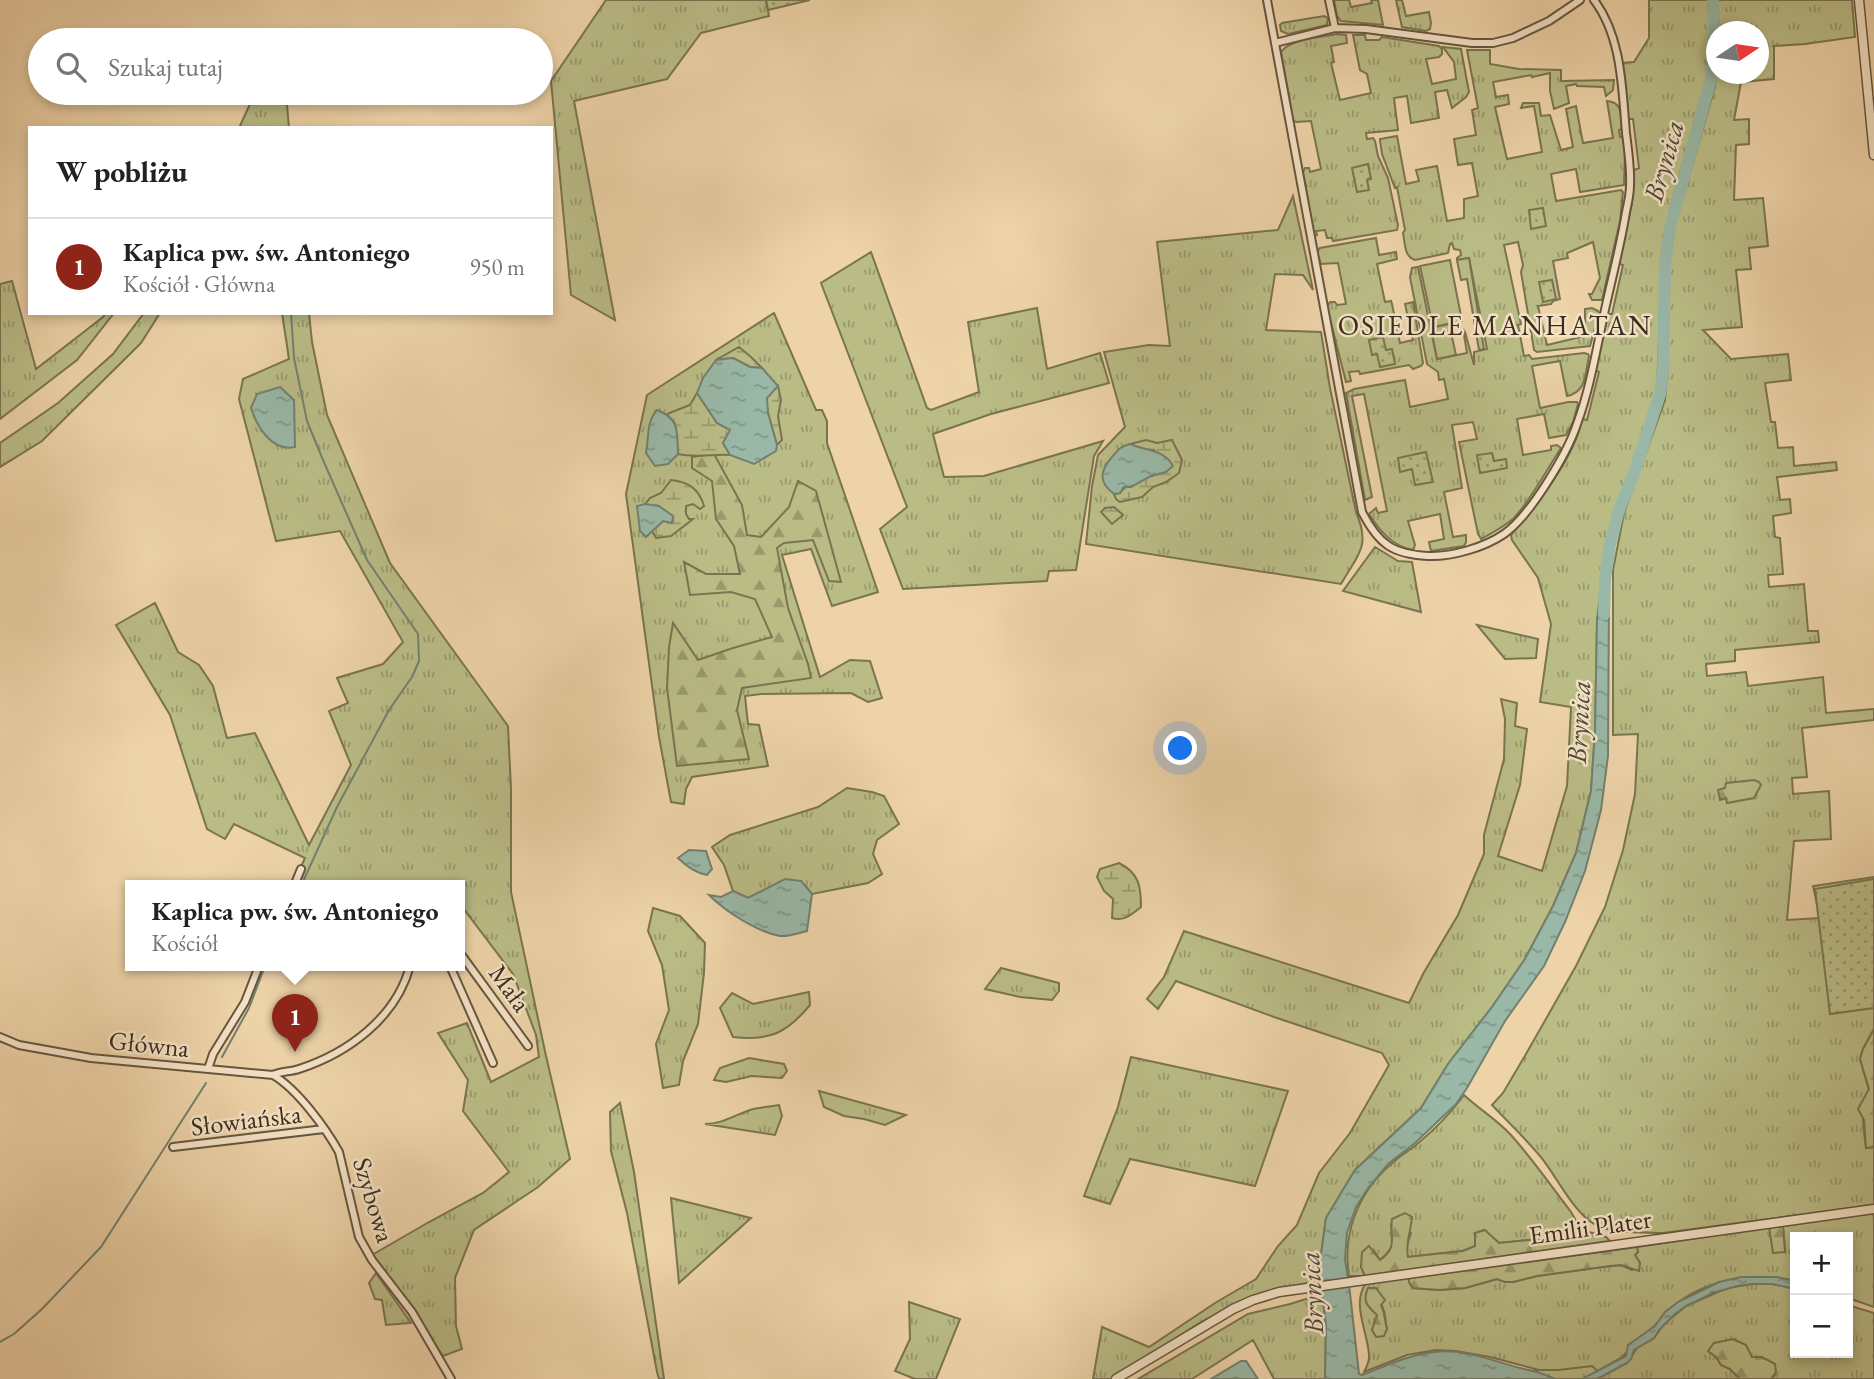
<!DOCTYPE html>
<html lang="pl">
<head>
<meta charset="utf-8">
<style>
  body { margin:0; font-family:"EB Garamond",serif; background:#f6f6f6; color:#222 }
  .controls { position:absolute; right:21px; bottom:21px; display:grid; overflow:hidden; border-radius:0px; box-shadow:0 4px 10px #0003 }
  .controls button { width:63px; height:63px; display:grid; place-items:center; padding:0; border:0; border-bottom:2px solid #e0e0e0; background:#fff; color:#222; font:35px sans-serif }
  .compass { position:absolute; left:1706px; top:21px; width:63px; height:63px; border-radius:50%; background:#fff; box-shadow:0 4px 10px #0003; rotate:77deg }
  .you { position:absolute; left:1181px; top:749px; width:24px; height:24px; margin:-18px; border:5px solid #fff; border-radius:50%; background:#1a73e8; box-shadow:0 0 0 10px #1a73e833 }
  .badge { display:grid; place-items:center; width:46px; height:46px; border-radius:50%; background:#8f2418; color:#fff; font-size:23px; font-weight:700 }
  .pin { position:absolute; translate:-50% -58px; filter:drop-shadow(0 2px 4px #0008) }
  .pin::after { content:''; position:absolute; top:37px; width:24px; height:21px; background:inherit; clip-path:polygon(0 0,100% 0,50% 100%) }
  .popup { position:absolute; left:125px; top:880px; width:340px; height:91px; box-sizing:border-box; display:grid; place-content:center; border-radius:0px; background:#fff; filter:drop-shadow(0 2px 5px #0005); font-size:23px; white-space:nowrap; color:#767676 }
  .popup b { font-size:26px; color:#222 }
  .popup::after { content:''; position:absolute; left:50%; top:100%; margin-left:-14px; border:14px solid transparent; border-top-color:#fff }
  .list { margin:0; padding:0; list-style:none }
  h2 { display:flex; justify-content:space-between; align-items:center; height:91px; margin:0; padding:0 28px; font-size:30px }
  h2 small { font-size:23px; font-weight:400; color:#767676 }
  .list li { display:grid; grid-template-columns:46px 1fr auto; gap:21px; align-items:center; box-sizing:border-box; height:98px; padding:0 28px; border-top:2px solid #e0e0e0 }
  .list b { display:block; font-size:26px; white-space:nowrap }
  .list p { margin:0; font-size:23px; white-space:nowrap; color:#767676 }
  .list em { font-size:23px; font-style:normal; color:#767676 }
  .icon { flex:none; width:38px; height:38px; fill:none; stroke:currentColor; stroke-width:2; stroke-linecap:round; stroke-linejoin:round }
  .map { position:relative; flex:none; width:1874px; height:1379px; overflow:hidden }
  .search { position:absolute; background:#fff; box-shadow:0 4px 10px #0003; left:28px; top:28px; width:525px; height:77px; display:flex; align-items:center; gap:18px; box-sizing:border-box; padding:0 24px; border-radius:38px; color:#767676; font-size:26px }
  .panel { position:absolute; background:#fff; box-shadow:0 4px 10px #0003; left:28px; top:126px; width:525px; height:189px; border-radius:0px }
  .map>svg:first-child { display:block }
  .grass { fill:url(#grass-tufts); stroke:#7a7450; stroke-width:2; fill-rule:evenodd }
  .forest { fill:url(#forest-firs); stroke:#7a7450; stroke-width:2 }
  .wetland { fill:url(#wetland-marsh); stroke:#7a7450; stroke-width:2 }
  .park { fill:url(#park-dots); stroke:#7a7450; stroke-width:2 }
  .pitch { fill:#babc86; stroke:#7a7450; stroke-width:2 }
  .water { fill:url(#water-ripples); stroke:#73806f; stroke-width:2 }
  .lines { fill:none; stroke-linecap:round; stroke-linejoin:round }
  .stream { stroke:#73806f; stroke-width:2 }
  .river { stroke:#99b8a7; stroke-width:12 }
  .minor-casing { stroke:#67563e; stroke-width:10 }
  .tertiary-casing { stroke:#67563e; stroke-width:11 }
  .minor { stroke:#f4e2c6; stroke-width:6 }
  .tertiary { stroke:#f4e2c6; stroke-width:8 }
  .labels { text-anchor:middle; stroke-width:5; stroke-linejoin:round; paint-order:stroke }
  .street-label { font-size:26px; fill:#3a2d1b; stroke:#f4e2c6 }
  .water-label { font-size:28px; font-style:italic; fill:#4d4937; stroke:#f4e2c6 }
  .neighbourhood-label { font-size:28px; letter-spacing:2px; fill:#3a2d1b; stroke:#f4e2c6 }
</style>
</head>
<body>
<div class="map">
<svg width="1874" height="1379" viewBox="0 0 1874 1379">
  <defs>
    <pattern id="grass-tufts" width="24" height="20" patternUnits="userSpaceOnUse" patternTransform="scale(1.75)"><rect width="24" height="20" fill="#babc86"/><path d="M3 7l-1-3M5 7V3M7 7l1-3M15 17l-1-3M17 17v-4M19 17l1-3" fill="none" stroke="#98996d"/></pattern>
    <pattern id="forest-firs" width="22" height="20" patternUnits="userSpaceOnUse" patternTransform="scale(1.75)"><rect width="22" height="20" fill="#babc86"/><path d="M5 1l3.5 6h-7zM16 11l3.5 6h-7z" fill="#98996d"/></pattern>
    <pattern id="wetland-marsh" width="20" height="14" patternUnits="userSpaceOnUse" patternTransform="scale(1.75)"><rect width="20" height="14" fill="#babc86"/><path d="M1 5h8M5 5V1M11 12h8M15 12V8" fill="none" stroke="#98996d"/></pattern>
    <pattern id="park-dots" width="8" height="8" patternUnits="userSpaceOnUse" patternTransform="scale(1.75)"><rect width="8" height="8" fill="#babc86"/><path d="M2 2h.1M6 6h.1" fill="none" stroke="#98996d" stroke-width="1.8" stroke-linecap="round"/></pattern>
    <pattern id="water-ripples" width="26" height="14" patternUnits="userSpaceOnUse" patternTransform="scale(1.75)"><rect width="26" height="14" fill="#99b8a7"/><path d="M2 4q2-2 4 0t4 0M15 11q2-2 4 0t4 0" fill="none" stroke="#7e9687"/></pattern>
  </defs>
  <rect width="100%" height="100%" fill="#eed3a8"/>
  <filter id="stains"><feTurbulence type="fractalNoise" baseFrequency=".00286" numOctaves="4"/><feColorMatrix values="0 0 0 0 .2 0 0 0 0 .09 0 0 0 0 .02 0 0 0 .5 -.17"/></filter>
  <radialGradient id="worn" r=".72"><stop offset=".6" stop-color="#630" stop-opacity="0"/><stop offset="1" stop-color="#630" stop-opacity=".3"/></radialGradient>
  <!-- grass -->
  <path class="grass" d="M606,0H766L769,16L701,33L667,79L574,101L615,320L571,295L551,81Z
    M1334,0H1349L1351,7L1372,3L1371,0H1378L1383,25L1341,21L1337,16Z
    M1396,0H1402L1406,16L1429,12L1431,23L1430,29L1426,31L1402,27Z
    M1649,0H1708L1711,46L1708,73L1671,206L1662,251L1657,392L1648,428L1617,504L1607,541L1597,621L1595,731L1591,791L1576,853L1553,906L1525,959L1492,1007L1448,1064L1421,1108L1355,1170L1326,1218L1319,1269V1280L1314,1282L1278,1289L1250,1298L1224,1310L1196,1325L1114,1379H1093L1102,1327L1149,1347L1215,1303L1256,1279L1278,1246L1297,1225L1319,1173L1350,1133L1389,1065L1382,1053L1274,1017L1176,981L1158,1009L1147,999L1164,977L1184,931L1409,1003L1423,974L1458,915L1484,854V835L1504,759L1505,719L1501,699L1517,703L1515,726L1527,729L1520,785L1498,856L1542,871L1567,786L1571,707L1540,702L1551,624L1538,578L1512,540L1511,535C1536,505 1575,458 1582,419L1587,420L1599,372L1595,370L1608,314H1612L1623,265L1619,264L1632,203L1634,170L1639,168L1633,119H1628L1622,63L1634,62L1649,38Z
    M1716,0H1852L1855,37L1805,44L1774,46V79L1741,82L1734,120L1749,119V144L1736,145L1734,200L1763,198L1768,246L1749,248L1751,269L1736,270L1742,327L1703,330L1731,359L1788,354L1791,380L1765,383L1771,422H1775L1778,448L1793,447L1794,466L1836,462L1837,470L1777,477L1780,500L1790,499L1791,513L1773,516L1775,537L1780,538L1783,574L1768,575L1769,587L1804,584L1808,631H1818L1819,642L1735,650V661L1706,664L1707,676L1746,672L1748,686L1823,677L1826,713L1874,709V720L1802,728L1807,777L1792,778L1793,794L1829,791L1831,839L1794,841L1787,920L1820,918L1813,886L1874,877V1029L1863,1049L1860,1059L1869,1090C1859,1104 1864,1131 1866,1148L1874,1147V1205L1663,1233C1641,1232 1613,1234 1594,1224C1573,1212 1556,1175 1540,1156C1525,1138 1508,1122 1492,1105L1503,1093L1526,1054L1576,966L1605,907L1623,850L1635,794L1638,734L1613,735V570L1624,513L1665,400L1668,361V250L1715,86L1716,67V74H1758V32L1720,31Z
    M1324,16L1328,18L1327,25L1288,34L1281,31L1280,25L1282,23Z
    M1337,34L1346,35L1347,43L1331,46L1334,62L1331,63L1340,100L1371,93L1367,74L1360,70L1353,35H1365L1366,40H1379L1382,37L1439,46L1442,49V54L1439,57L1426,59L1432,84L1456,79L1454,62L1443,47L1461,49L1469,92L1466,97L1452,108L1447,90L1435,92L1439,118L1411,123L1407,96L1394,98L1398,130L1366,133L1367,139L1373,138L1375,141L1378,156L1388,178L1398,225L1397,230L1333,241L1332,238H1327L1325,230L1316,231L1317,235L1314,236L1303,172L1305,168H1309L1310,172L1321,169L1311,121L1296,122L1293,120L1281,52C1290,39 1321,37 1337,34Z
    M1467,50H1490V64L1519,69L1561,70V81L1614,80L1613,90L1606,96L1604,87L1577,86L1576,84L1566,86L1569,103L1554,109L1550,91V73L1532,77L1531,75L1493,82L1496,97L1508,95L1509,104L1495,107L1507,159L1542,152L1534,106L1521,108L1523,103H1539L1541,116L1550,115L1561,150L1573,147L1566,109L1576,106L1583,143L1613,138L1607,101C1623,102 1621,116 1622,129L1619,130L1620,137H1623L1625,152L1624,185L1580,192L1576,169L1551,174L1556,201L1621,190L1623,192L1620,221L1602,300H1592L1589,294H1592L1600,278L1593,242L1567,253L1568,258L1553,261L1560,299L1553,301L1551,304L1538,306L1547,345L1585,336V309L1592,308L1598,311L1599,313L1590,346L1537,352L1534,350L1521,272L1523,265L1518,242L1504,245L1521,324L1518,325L1524,356L1529,355L1532,359L1584,353L1588,354L1589,356C1585,373 1587,392 1567,396L1560,361L1532,366L1540,408L1568,402H1577L1578,404L1573,422L1566,435L1549,438L1544,414L1517,419L1523,455L1551,450V446L1557,445L1561,448C1546,471 1532,498 1514,518C1504,527 1492,533 1481,539L1478,534L1459,442L1477,439L1473,422L1452,425L1462,488L1444,492L1453,537L1466,535V542L1464,546L1431,551L1429,542L1444,539L1440,514L1408,521L1415,545L1413,550C1392,546 1380,531 1369,514L1376,508L1378,513L1387,511L1364,394L1352,396L1372,497L1365,500L1346,393L1354,389L1405,380L1410,407L1448,399L1444,379L1439,380L1438,372L1427,364L1410,277L1412,268L1418,267L1437,359L1467,353L1463,329L1465,332L1474,365V352L1487,349L1469,258L1457,260V258L1461,255L1460,250L1454,249L1452,243L1450,244L1448,253L1415,260C1404,257 1405,242 1403,233L1405,230L1397,187L1395,188L1382,154L1380,141V139L1397,136L1406,184L1419,181L1416,170L1437,166L1447,221L1464,218V199L1478,196L1472,163L1458,165L1454,139L1476,135L1472,110L1478,108Z
    M255,93H286L289,128H239Z
    M1293,196L1313,290L1303,275L1275,274L1266,330L1321,332L1330,388L1356,512C1371,547 1358,554 1341,584L1086,544L1092,486L1098,455L1125,427L1104,352L1149,345L1170,346L1157,242L1278,230Z
    M1376,238L1379,255L1396,252L1397,259L1377,264L1385,302L1391,301L1392,304L1400,343L1413,340L1405,304L1413,302L1423,363L1421,366L1413,369L1409,365L1360,374L1359,371L1349,372L1351,381L1346,382L1327,307L1330,302H1335L1337,305L1346,304L1338,263L1321,264L1317,252L1320,248Z
    M871,252L927,408L931,410L979,392L968,322L1037,308L1047,369L1100,353L1109,383L991,414L933,434L944,477L984,476L1103,441L1094,456L1076,570L1049,571L1047,581L903,589L880,529L907,507L821,283Z
    M12,281L36,369L103,317L106,313H114L77,360L0,419V284Z
    M144,313H160L141,343L42,441L0,467V443L58,403L113,354Z
    M282,313H309L312,342L327,415L390,563L508,726L511,789V892L546,1056L570,1159L538,1187L474,1230L455,1278L456,1326L462,1349L443,1356L372,1255L429,1222L483,1193L509,1172L463,1111L468,1080L438,1033L467,1023L491,1082L539,1057L536,1035L513,974L460,904V886H292L305,858L234,824L225,839L207,829L170,715L116,625L155,603L178,652L199,665L213,686L227,738L255,733L309,845L351,765L329,711L348,703L337,678L383,664L403,642L340,531L276,541L239,399L243,379L289,359Z
    M774,313L816,410H822L827,421V443L878,592L832,606L811,549L782,555L820,677L850,660L870,661L882,698L868,702L851,693L761,694L745,696L748,724L759,725L768,766L692,777L686,789L684,804L671,802L659,737L626,494L647,395Z
    M1375,547L1398,561L1412,562L1421,612L1343,591Z
    M1477,625L1538,639L1536,658L1505,659Z
    M847,788L872,792L884,796L899,824L877,840L873,854L882,874L868,883L812,894L801,881L748,898L733,891L724,865L712,847L730,835L818,807Z
    M653,908L680,916L705,943L704,973L698,1024L683,1061L679,1085L663,1088L656,1044L669,1010L662,965L648,931Z
    M1001,968L1059,983V991L1052,1000L1020,997L985,989Z
    M809,992L810,1005C787,1033 770,1041 733,1037L720,1008L732,993L753,1004Z
    M1131,1057L1288,1091L1255,1186L1130,1159L1110,1204L1084,1196L1118,1107Z
    M749,1058L784,1064L787,1071L782,1078L752,1076L726,1082L714,1080L720,1068Z
    M819,1091L906,1115L885,1125L864,1119L844,1116L824,1107Z
    M1464,1095C1479,1109 1496,1119 1510,1134C1532,1158 1551,1186 1571,1212L1578,1224L1559,1237L1499,1243L1484,1230L1476,1233L1475,1246L1463,1251L1407,1257L1406,1248L1411,1233L1391,1225C1394,1243 1394,1249 1380,1260L1374,1251L1361,1266L1365,1276H1349C1342,1234 1358,1193 1390,1165C1398,1157 1407,1152 1416,1145C1433,1131 1451,1113 1464,1095Z
    M620,1103L634,1172L664,1379H659L657,1372L627,1213L611,1151L610,1112Z
    M779,1105L782,1116L775,1135L705,1124C722,1124 735,1115 750,1110C759,1107 770,1107 779,1105Z
    M671,1198L751,1218L679,1283Z
    M1874,1213V1307L1848,1298V1237H1795V1281C1759,1272 1709,1279 1679,1302C1669,1309 1661,1321 1651,1329C1645,1336 1636,1340 1629,1345L1627,1352L1622,1357L1589,1376L1547,1374L1539,1370L1490,1357L1456,1351L1436,1350L1407,1355L1364,1372C1367,1366 1370,1361 1369,1355C1368,1333 1351,1303 1366,1283L1409,1278V1282L1413,1288L1439,1290L1465,1288L1497,1279L1505,1282H1513L1537,1276L1610,1266L1621,1265L1632,1270L1640,1263L1635,1255L1638,1252L1637,1247L1769,1227L1785,1251L1783,1226ZM1377,1288C1378,1296 1381,1303 1384,1311C1386,1317 1385,1323 1387,1329L1372,1330L1377,1315Z
    M376,1273L411,1323L386,1325L382,1300L375,1299L369,1283Z
    M1752,1284H1772L1795,1288V1353H1848V1305L1874,1313V1379H1771L1775,1375L1752,1357H1716L1721,1365L1730,1369L1740,1379H1597L1627,1363L1637,1348L1654,1338L1664,1324L1686,1306L1727,1288Z
    M1322,1294L1326,1325L1325,1379H1274L1253,1340L1192,1379H1138L1248,1314L1290,1304Z
    M909,1302L960,1319L936,1379H915L895,1371L910,1339Z"/>
  <!-- forest -->
  <path class="forest" d="M714,454L742,505L747,535L761,537L789,507L798,481L816,491L841,582L829,581L813,540L784,543L777,548L788,608L808,664L811,678L742,688L737,710L749,759L677,766L667,688L669,647L673,623L698,660L733,648L772,637L755,599L731,592L690,595L684,562L706,574H740L734,546L716,519L712,481L692,468V457Z
    M1754,780L1759,782L1761,785L1754,798L1727,803L1726,798L1720,800L1718,790L1725,788L1726,783Z
    M1874,1029V1147L1866,1148L1864,1120L1858,1109L1869,1089L1860,1059L1863,1049Z
    M1405,1213L1412,1217C1411,1230 1405,1245 1408,1257L1463,1251L1475,1246V1233L1485,1230L1499,1243L1559,1237L1578,1224L1589,1232L1606,1237L1610,1241L1365,1276L1361,1267L1362,1252L1369,1246L1380,1260C1399,1246 1389,1238 1392,1219Z
    M1783,1226L1785,1252L1773,1253L1769,1227Z
    M1637,1247L1638,1252L1635,1255L1640,1263L1639,1271L1621,1265L1610,1266L1537,1276L1513,1282H1505L1497,1279L1465,1288L1439,1290L1413,1288L1409,1282V1278Z
    M1368,1288H1376L1385,1300L1381,1305C1386,1315 1384,1320 1387,1329L1384,1336L1376,1337L1372,1330L1377,1315C1367,1306 1362,1301 1368,1288Z
    M1733,1339L1746,1345L1752,1357H1762L1775,1364L1776,1372L1771,1379H1740L1730,1369L1721,1365L1716,1357L1708,1351L1714,1343Z"/>
  <!-- wetland -->
  <path class="wetland" d="M739,347L751,357L762,368L750,367L733,358L716,360Z
    M778,386L781,400L778,416L782,440L777,445L768,413L766,397Z
    M697,393L717,423L731,430L723,443L730,455C712,454 696,458 678,454L675,424L667,414L690,405Z
    M1146,440L1157,443L1172,440L1182,460L1179,473L1166,482L1153,487L1142,497L1120,502L1116,499L1114,494L1120,493C1127,482 1153,475 1166,472L1154,450L1140,449L1130,444Z
    M671,480C689,482 699,489 704,506L700,509L693,504L686,506V514L689,519H693L671,536L656,538L652,531L663,521L645,504L650,498L661,493Z
    M1114,507L1123,515L1112,524L1101,512L1105,508Z
    M1119,863C1139,873 1141,886 1141,907C1132,914 1124,922 1112,918L1113,899L1104,891L1097,877L1100,869Z
    M1592,1366L1602,1375L1596,1379H1541L1535,1370H1558Z"/>
  <!-- park -->
  <path class="park" d="M766,0H810L768,10Z
    M1368,164L1371,179L1367,180L1369,190L1357,192L1352,168Z
    M1543,208L1546,226L1531,229L1529,210Z
    M1552,280L1556,299L1543,302L1539,282Z
    M1383,337L1386,350L1392,349L1395,364L1380,367L1377,354L1372,355L1369,340Z
    M1426,452L1433,482L1415,485L1412,469L1400,472L1398,458Z
    M1492,453L1494,461L1506,459L1507,468L1480,473L1477,455Z
    M1874,879V1008L1830,1014L1815,889Z"/>
  <!-- pitch -->
  <path class="pitch" d="M1469,258L1484,349L1479,350L1467,279L1461,280L1457,260Z
    M1450,260L1462,321L1433,327L1420,266Z
    M1449,324L1456,355L1437,359L1431,328Z"/>
  <!-- water -->
  <path class="water" d="M733,358L750,367L762,368L778,386L767,398L768,413L777,445L776,451L754,464L730,455L723,443L730,430L717,423L697,393L703,378L716,360Z
    M280,387L294,400L295,447C272,452 257,427 251,408L257,394Z
    M657,410C680,419 677,432 678,454L668,464L655,466L646,453C649,438 646,422 657,410Z
    M1130,444C1146,451 1164,449 1173,466L1166,472L1151,476L1131,487H1124L1120,493L1114,494C1098,482 1100,471 1112,457C1118,450 1121,446 1130,444Z
    M645,504L659,506L673,516L672,523L663,521L646,537L640,531L637,506Z
    M1600,597L1609,598L1608,756L1601,810L1585,871L1565,922L1544,966L1505,1021L1467,1088L1456,1104L1415,1143L1388,1164L1368,1188L1356,1207L1347,1233L1345,1259L1350,1293L1359,1374L1362,1375C1385,1366 1409,1355 1434,1352C1465,1348 1495,1362 1524,1369C1536,1371 1544,1374 1555,1379H1325L1326,1325L1319,1269L1326,1218L1355,1170L1421,1108L1448,1064L1492,1007L1525,959L1553,906L1576,853L1591,791L1595,731L1597,621Z
    M689,850L706,851L712,869L707,875C696,873 686,866 678,858Z
    M785,879L801,881L812,894L807,931C799,933 788,937 780,936C757,932 725,911 709,895L721,897L733,891L748,898Z
    M1741,1277H1777L1795,1281V1289L1772,1284H1752L1737,1286L1713,1293L1686,1306L1675,1314L1660,1329L1654,1338L1634,1350L1631,1359L1627,1363L1597,1379H1582L1626,1356L1628,1345L1655,1326L1665,1312L1678,1302L1719,1282Z
    M1241,1361H1246L1258,1379H1211Z"/>
  <g class="lines">
    <!-- stream -->
    <path class="stream" d="M291,313L294,358L307,421L323,460L367,560L418,634L419,661L412,677L389,710L337,807L301,886
      M222,1057L249,1008L265,966
      M0,1342L14,1334L42,1309L101,1247L206,1083"/>
    <!-- river -->
    <path class="river" d="M1604,614L1605,579L1610,545L1619,510L1633,476L1660,394L1663,371L1665,263L1670,228L1710,83L1715,52L1713,0"/>
    <!-- minor casing -->
    <g class="minor-casing">
      <path id="minor" d="M1267,0C1298,171 1331,341 1362,512C1379,545 1393,554 1428,556C1452,557 1485,547 1504,534C1530,516 1567,454 1577,424C1591,386 1597,345 1606,305C1613,274 1621,243 1626,212C1628,203 1630,194 1630,186C1631,168 1628,150 1626,133C1622,88 1622,37 1594,0
        M1329,0L1335,28
        M1275,43L1335,28L1366,29L1472,43H1493L1513,38L1549,21L1580,0
        M294,886L301,869
        M460,953L528,1046
        M450,966L493,1063
        M0,1037L19,1045L91,1058L273,1075C281,1071 290,1072 299,1069C348,1053 396,1018 410,966
        M208,1069L213,1054L245,1002L259,966
        M273,1075C297,1089 325,1127 339,1152L359,1237L372,1260L412,1312L451,1379
        M173,1147L324,1129"/>
    </g>
    <!-- tertiary casing -->
    <g class="tertiary-casing">
      <path id="tertiary" d="M1859,0L1874,155
        M1116,1379L1233,1309L1253,1300L1279,1292L1874,1209"/>
    </g>
    <!-- minor -->
    <use href="#minor" class="minor"/>
    <!-- tertiary -->
    <use href="#tertiary" class="tertiary"/>
  </g>
  <g class="labels">
    <!-- street labels -->
    <g class="street-label">
      <text transform="translate(510 988) rotate(54)" y="9">Mała</text>
      <text transform="translate(149 1044) rotate(6)" y="9">Główna</text>
      <text transform="translate(246 1120) rotate(-7)" y="9">Słowiańska</text>
      <text transform="translate(374 1200) rotate(73)" y="9">Szybowa</text>
      <text transform="translate(1590 1227) rotate(-8)" y="9">Emilii Plater</text>
    </g>
    <!-- water labels -->
    <g class="water-label">
      <text transform="translate(1663 161) rotate(-74)" y="10">Brynica</text>
      <text transform="translate(1578 722) rotate(-87)" y="10">Brynica</text>
      <text transform="translate(1311 1293) rotate(-93)" y="10">Brynica</text>
    </g>
    <!-- neighbourhood labels -->
    <g class="neighbourhood-label">
      <text x="1495" y="335">OSIEDLE MANHATAN</text>
    </g>
  </g>
  <rect width="100%" height="100%" filter="url(#stains)"/>
  <rect width="100%" height="100%" fill="url(#worn)"/>
</svg>
<div class="controls">
<button>+</button>
<button>−</button>
</div>
<svg class="compass" viewBox="-18 -18 36 36"><path d="M0-13l5 13h-10z" fill="#e53935"/><path d="M0 13l5-13h-10z" fill="#767676"/></svg>
<div class="you"></div>
<div class="pin badge" style="left:295px;top:1052px">1</div>
<div class="popup"><b>Kaplica pw. św. Antoniego</b>Kościół</div>
<div class="search"><svg class="icon" aria-label="search" viewBox="0 0 24 24"><circle cx="10" cy="10" r="6"/><path d="M15 15l6 6"/></svg>Szukaj tutaj</div>
<section class="panel">
<h2>W pobliżu<small></small></h2>
<ul class="list">
<li><span class="badge">1</span><div><b>Kaplica pw. św. Antoniego</b><p>Kościół · Główna</p></div><em>950 m</em></li>
</ul>
</section>
</div>
</body>
</html>
